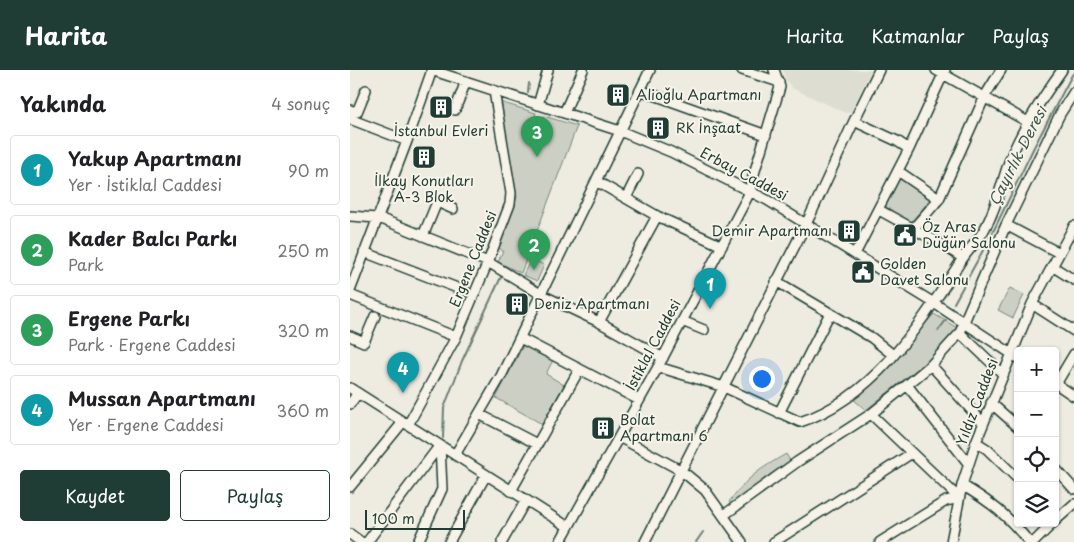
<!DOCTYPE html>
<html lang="tr">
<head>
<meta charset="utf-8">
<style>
  body { margin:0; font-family:"Playpen Sans",sans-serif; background:#f6f6f6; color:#202124 }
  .controls { position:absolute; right:15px; bottom:15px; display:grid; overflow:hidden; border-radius:5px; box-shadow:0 1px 4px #0004 }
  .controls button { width:45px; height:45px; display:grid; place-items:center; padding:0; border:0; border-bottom:1px solid #e0e0e0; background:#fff; color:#202124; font:25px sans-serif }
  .scale { position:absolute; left:15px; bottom:12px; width:100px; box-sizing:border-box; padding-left:5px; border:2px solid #1f3d34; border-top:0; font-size:14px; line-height:18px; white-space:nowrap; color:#1f3d34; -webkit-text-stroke:4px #f7f3e8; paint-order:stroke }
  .you { position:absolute; left:411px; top:308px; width:18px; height:18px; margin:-12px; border:4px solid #fff; border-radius:50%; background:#1a73e8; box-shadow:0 0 0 8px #1a73e833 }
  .badge { display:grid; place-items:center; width:32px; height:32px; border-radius:50%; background:#1f3d34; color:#fff; font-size:16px; font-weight:700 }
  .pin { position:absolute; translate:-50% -41px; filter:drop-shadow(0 1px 2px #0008) }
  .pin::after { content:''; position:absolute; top:26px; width:18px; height:15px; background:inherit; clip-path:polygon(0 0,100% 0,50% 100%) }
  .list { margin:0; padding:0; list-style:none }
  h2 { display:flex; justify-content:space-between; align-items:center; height:65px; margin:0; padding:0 20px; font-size:21px }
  h2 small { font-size:16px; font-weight:400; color:#757577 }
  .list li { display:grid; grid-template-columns:32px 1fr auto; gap:15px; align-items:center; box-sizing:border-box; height:70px; margin:0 10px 10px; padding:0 10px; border:1px solid #e0e0e0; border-radius:5px }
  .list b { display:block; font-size:19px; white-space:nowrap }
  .list p { margin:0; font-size:16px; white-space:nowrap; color:#757577 }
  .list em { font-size:16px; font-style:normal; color:#757577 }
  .actions { display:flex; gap:10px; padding:15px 20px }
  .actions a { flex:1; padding:11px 0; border:1px solid #1f3d34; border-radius:5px; text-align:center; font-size:18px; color:#1f3d34 }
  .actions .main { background:#1f3d34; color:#fff }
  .icon { flex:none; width:28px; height:28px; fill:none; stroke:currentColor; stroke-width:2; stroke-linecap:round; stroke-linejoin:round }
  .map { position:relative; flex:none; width:724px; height:472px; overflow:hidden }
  header { display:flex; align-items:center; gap:30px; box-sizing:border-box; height:70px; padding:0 25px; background:#1f3d34; color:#fff }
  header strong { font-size:24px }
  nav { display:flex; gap:28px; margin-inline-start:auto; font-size:18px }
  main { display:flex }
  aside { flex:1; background:#fff }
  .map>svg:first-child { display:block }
  .built { fill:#ddddd2 }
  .green { fill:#cccfc4; stroke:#76867c }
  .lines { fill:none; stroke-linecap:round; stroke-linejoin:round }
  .stream { stroke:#6c7e74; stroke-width:2 }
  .minor-casing { stroke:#1f3d34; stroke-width:12 }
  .minor { stroke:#f7f3e8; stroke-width:9 }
  .labels { text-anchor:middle; stroke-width:4; stroke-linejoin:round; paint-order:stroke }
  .poi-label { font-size:14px; fill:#1f3d34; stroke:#f7f3e8; text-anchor:start }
  .street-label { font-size:14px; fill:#1f3d34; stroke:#f7f3e8 }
  .water-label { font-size:15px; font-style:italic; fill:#3f584f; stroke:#f7f3e8 }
</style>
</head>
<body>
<header>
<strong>Harita</strong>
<nav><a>Harita</a><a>Katmanlar</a><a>Paylaş</a></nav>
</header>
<main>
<aside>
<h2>Yakında<small>4 sonuç</small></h2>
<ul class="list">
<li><span class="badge" style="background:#0f9aa8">1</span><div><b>Yakup Apartmanı</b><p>Yer · İstiklal Caddesi</p></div><em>90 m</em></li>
<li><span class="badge" style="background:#2e9e5b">2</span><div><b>Kader Balcı Parkı</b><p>Park</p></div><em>250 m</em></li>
<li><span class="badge" style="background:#2e9e5b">3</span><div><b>Ergene Parkı</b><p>Park · Ergene Caddesi</p></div><em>320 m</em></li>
<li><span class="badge" style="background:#0f9aa8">4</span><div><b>Mussan Apartmanı</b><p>Yer · Ergene Caddesi</p></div><em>360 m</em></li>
</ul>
<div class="actions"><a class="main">Kaydet</a><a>Paylaş</a></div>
</aside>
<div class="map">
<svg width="724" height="472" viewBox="0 0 724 472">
  <rect width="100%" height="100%" fill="#eeece1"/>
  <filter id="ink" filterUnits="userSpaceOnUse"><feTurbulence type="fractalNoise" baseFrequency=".02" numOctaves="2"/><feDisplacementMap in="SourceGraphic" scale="10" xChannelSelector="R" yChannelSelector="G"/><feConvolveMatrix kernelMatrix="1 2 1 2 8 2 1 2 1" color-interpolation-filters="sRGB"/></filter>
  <g filter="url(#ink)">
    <!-- built -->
    <path class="built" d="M433,0H521L501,42L496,43L442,18L435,9Z"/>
    <!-- green -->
    <path class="green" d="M150,32L186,43L184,49L192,52L194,46L227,56L171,203L148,192L153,181L149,178L167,127Z
      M549,107L581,129L560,153L535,136Z
      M181,189L194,195L187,211L173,205Z
      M660,218L674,225L663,248L648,240Z
      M584,244L609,259L582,287L516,340L503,329L524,311Z
      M174,274L203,290L196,304L214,315L192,354L146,328Z
      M436,384L442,394L381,434L379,432C396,408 410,399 436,384Z"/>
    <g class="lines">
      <!-- stream -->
      <path class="stream" d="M178,22L179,13
        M604,233L642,164L684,77L722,5L724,3
        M588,261L596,250
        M93,368L94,338L112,291L152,205
        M346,472L353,462"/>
      <!-- minor casing -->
      <g class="minor-casing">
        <path id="minor" d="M81,0L270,61L321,82L417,130L584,233L668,288
          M392,0L429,12
          M586,0L678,52
          M290,20L416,65
          M188,35L198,0
          M0,40L7,42L16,20
          M105,40L116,11
          M214,43L233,0
          M0,49L57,71
          M504,51L547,71L559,79
          M548,101L589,129
          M246,111L307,146L372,176
          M276,128L288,104
          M529,140L591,174L613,188
          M0,146L27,148L34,150L138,192L192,225L249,252L313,288
          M656,155L709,183
          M563,159L589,129L635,26L651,0
          M73,166L87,132L103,139
          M14,182L115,221
          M505,184L559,79L595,0
          M702,196L724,210
          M426,211L522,268L543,285
          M0,221L57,71L82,0
          M0,225L106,267
          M682,234L724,261
          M332,251L354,260
          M249,252L307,146
          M610,263L653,304
          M0,266L14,272L25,246
          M170,268L289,330
          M581,295L633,353
          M308,297L374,317L450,352C525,327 570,254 611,191C618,180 628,171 634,160C647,138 651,113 660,89C673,57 692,28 712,0
          M705,313L724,326
          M706,314L724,284
          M557,315L618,393
          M0,318L217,456
          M641,333L668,357
          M0,334L8,323
          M429,343L480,243
          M129,344L187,374
          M521,344L609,428
          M58,355L106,267L138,192L160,134L161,123L144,21
          M269,367L332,401L355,420L392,472
          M626,372L637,379L668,409
          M105,385L151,306L300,0
          M705,398L724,419
          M612,415C642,433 657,445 679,472
          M0,417L53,352
          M161,421L229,300
          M374,445L447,392L521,344L557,315L581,295L610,263L614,252L656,155L710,44L724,22
          M705,451L724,434
          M0,464L11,472
          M17,472L90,375
          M68,472L92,419L90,375
          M99,472L136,405
          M152,472L176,430
          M210,472L308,297L400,122L401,114L430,17L424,0
          M295,472L460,146L504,51L529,0
          M424,472L562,383
          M530,472L596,431L609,428
          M601,472L612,415L626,372L682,234L724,156
          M684,472L703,453"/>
      </g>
      <!-- minor -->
      <use href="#minor" class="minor"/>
    </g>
  </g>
  <!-- icons -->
  <defs>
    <g id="building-square" transform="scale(1.25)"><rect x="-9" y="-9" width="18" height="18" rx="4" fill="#1f3d34" stroke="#f7f3e8"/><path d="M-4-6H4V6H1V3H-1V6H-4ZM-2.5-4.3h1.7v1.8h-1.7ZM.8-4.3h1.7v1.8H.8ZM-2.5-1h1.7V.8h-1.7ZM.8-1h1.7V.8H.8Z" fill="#fff"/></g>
    <g id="civic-square" transform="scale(1.25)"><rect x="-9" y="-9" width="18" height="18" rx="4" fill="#1f3d34" stroke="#f7f3e8"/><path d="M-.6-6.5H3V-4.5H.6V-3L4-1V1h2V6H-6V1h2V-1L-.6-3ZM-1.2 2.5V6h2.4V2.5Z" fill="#fff"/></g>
  </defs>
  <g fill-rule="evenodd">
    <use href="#building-square" x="268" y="25"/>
    <use href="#building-square" x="91" y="37"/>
    <use href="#building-square" x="308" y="58"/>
    <use href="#building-square" x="74" y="87"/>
    <use href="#building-square" x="499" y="161"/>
    <use href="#civic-square" x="555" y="165"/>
    <use href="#civic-square" x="513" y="202"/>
    <use href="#building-square" x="167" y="234"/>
    <use href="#building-square" x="253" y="358"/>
  </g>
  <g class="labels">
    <!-- poi labels -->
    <g class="poi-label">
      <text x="286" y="30">Alioğlu Apartmanı</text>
      <text x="326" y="63">RK İnşaat</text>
      <text x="91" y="66" text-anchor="middle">İstanbul Evleri</text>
      <text x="74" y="116" text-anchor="middle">İlkay Konutları<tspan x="74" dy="16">A-3 Blok</tspan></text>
      <text x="572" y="162">Öz Aras<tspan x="572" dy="16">Düğün Salonu</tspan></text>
      <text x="482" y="166" text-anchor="end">Demir Apartmanı</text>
      <text x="530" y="199">Golden<tspan x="530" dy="16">Davet Salonu</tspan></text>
      <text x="184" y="239">Deniz Apartmanı</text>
      <text x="270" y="355">Bolat<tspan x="270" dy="16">Apartmanı 6</tspan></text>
    </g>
    <!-- street labels -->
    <g class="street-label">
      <text transform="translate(394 104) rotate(28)" y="5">Erbay Caddesi</text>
      <text transform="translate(123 189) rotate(-68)" y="5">Ergene Caddesi</text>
      <text transform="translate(303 275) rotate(-62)" y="5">İstiklal Caddesi</text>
      <text transform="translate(627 332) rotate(-69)" y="5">Yıldız Caddesi</text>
    </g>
    <!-- water labels -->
    <g class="water-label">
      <text transform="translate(668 86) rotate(-63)" y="5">Çayırlık Deresi</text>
    </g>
  </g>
</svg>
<div class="controls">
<button>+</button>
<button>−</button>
<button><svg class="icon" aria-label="locate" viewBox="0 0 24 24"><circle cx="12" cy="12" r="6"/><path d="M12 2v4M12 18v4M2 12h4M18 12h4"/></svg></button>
<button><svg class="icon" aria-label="layers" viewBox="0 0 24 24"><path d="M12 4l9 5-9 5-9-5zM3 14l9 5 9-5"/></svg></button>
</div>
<div class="scale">100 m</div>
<div class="you"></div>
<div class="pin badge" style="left:360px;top:239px;background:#0f9aa8">1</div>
<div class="pin badge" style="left:184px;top:200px;background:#2e9e5b">2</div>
<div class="pin badge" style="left:187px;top:87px;background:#2e9e5b">3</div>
<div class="pin badge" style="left:53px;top:323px;background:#0f9aa8">4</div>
</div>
</main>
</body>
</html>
